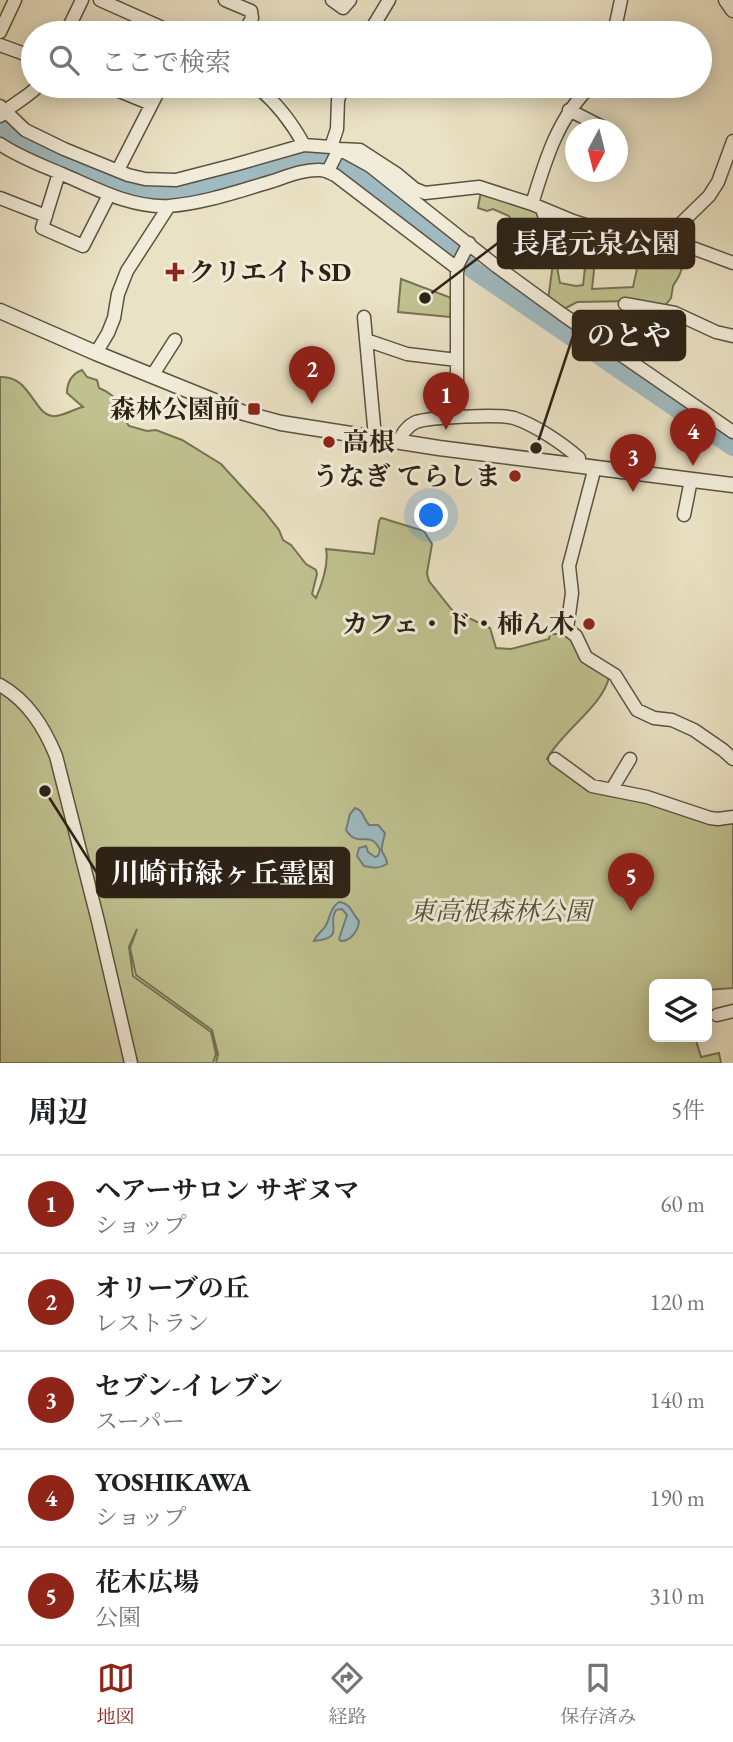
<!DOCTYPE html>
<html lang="ja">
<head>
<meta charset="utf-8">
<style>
  body { margin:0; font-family:"EB Garamond","Noto Serif JP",serif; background:#f2f2f2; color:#202124 }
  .controls { position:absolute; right:21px; bottom:21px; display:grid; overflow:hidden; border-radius:10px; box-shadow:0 4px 18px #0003 }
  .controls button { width:63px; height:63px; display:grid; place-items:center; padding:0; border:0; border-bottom:2px solid #e0e0e0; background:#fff; color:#202124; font:35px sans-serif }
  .compass { position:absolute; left:565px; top:119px; width:63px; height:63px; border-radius:50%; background:#fff; box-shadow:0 4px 18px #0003; rotate:187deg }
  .you { position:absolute; left:432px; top:516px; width:24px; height:24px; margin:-18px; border:5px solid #fff; border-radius:50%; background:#1a73e8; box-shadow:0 0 0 10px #1a73e833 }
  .badge { display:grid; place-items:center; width:46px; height:46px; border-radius:50%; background:#8f2418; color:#fff; font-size:23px; font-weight:700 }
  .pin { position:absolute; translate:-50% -58px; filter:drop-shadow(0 2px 4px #0008) }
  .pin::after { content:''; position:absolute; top:37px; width:24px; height:21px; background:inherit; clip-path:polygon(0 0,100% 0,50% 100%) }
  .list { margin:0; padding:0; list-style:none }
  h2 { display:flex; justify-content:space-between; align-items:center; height:91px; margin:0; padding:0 28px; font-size:30px }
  h2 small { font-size:23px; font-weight:400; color:#757577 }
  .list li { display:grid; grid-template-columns:46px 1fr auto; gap:21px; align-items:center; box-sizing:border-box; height:98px; padding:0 28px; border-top:2px solid #e0e0e0 }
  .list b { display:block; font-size:26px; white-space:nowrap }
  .list p { margin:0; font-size:23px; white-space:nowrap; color:#757577 }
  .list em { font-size:23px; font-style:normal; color:#757577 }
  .icon { flex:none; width:38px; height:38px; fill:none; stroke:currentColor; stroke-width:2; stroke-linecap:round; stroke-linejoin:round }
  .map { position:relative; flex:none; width:733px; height:1063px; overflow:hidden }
  .search { position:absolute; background:#fff; box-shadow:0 4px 18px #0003; left:21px; right:21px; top:21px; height:77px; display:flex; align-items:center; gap:18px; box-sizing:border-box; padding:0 24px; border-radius:38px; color:#757577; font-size:26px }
  .sheet { height:581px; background:#fff }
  nav { display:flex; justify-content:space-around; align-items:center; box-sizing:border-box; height:98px; border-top:2px solid #e0e0e0; background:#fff; font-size:19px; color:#757577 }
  nav a { display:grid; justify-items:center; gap:4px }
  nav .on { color:#8f2418 }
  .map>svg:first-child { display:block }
  .green { fill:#bfc18f; stroke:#767252; stroke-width:2 }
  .water { fill:#9fbac0; stroke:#717d7c; stroke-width:2 }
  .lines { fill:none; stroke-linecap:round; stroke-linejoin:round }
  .river { stroke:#9fbac0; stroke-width:18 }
  .minor-casing { stroke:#5c5242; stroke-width:15 }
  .tertiary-casing { stroke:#5c5242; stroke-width:17 }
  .minor { stroke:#f1ecd9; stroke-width:12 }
  .tertiary { stroke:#f1ecd9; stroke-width:14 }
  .poi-dot { fill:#8f2418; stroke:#f1ecd9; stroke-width:2.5 }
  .labels { text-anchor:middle; stroke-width:6; stroke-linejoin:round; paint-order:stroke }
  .poi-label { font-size:26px; font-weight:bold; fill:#2c2216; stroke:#f1ecd9; text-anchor:end }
  .park-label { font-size:26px; font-style:italic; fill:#58523a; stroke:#f1ecd9 }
  .leader { fill:none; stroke:#2c2216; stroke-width:2.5 }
  .callout-dot { fill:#2c2216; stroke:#f1ecd9; stroke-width:2.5 }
  .callout { fill:#2c2216; stroke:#2c2216; stroke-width:2.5 }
  .callout-label { font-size:28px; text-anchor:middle; font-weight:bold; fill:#fff }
</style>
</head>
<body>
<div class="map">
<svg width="733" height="1063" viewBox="0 0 733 1063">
  <rect width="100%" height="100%" fill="#eae2c4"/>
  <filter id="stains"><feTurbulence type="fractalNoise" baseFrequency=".00286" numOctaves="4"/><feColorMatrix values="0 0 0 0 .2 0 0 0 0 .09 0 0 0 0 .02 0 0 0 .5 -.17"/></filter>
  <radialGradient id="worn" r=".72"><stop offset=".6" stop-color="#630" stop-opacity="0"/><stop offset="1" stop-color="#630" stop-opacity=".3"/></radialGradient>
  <!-- green -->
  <path class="green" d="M481,191L537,209L546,228L541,230L536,240L525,231L515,227L509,216L493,209L487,211L478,208Z
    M591,232L608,236L610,240L600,262L595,261L592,289L633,287L638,264L646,246L660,244L691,252L684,263L679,276L673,286L671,298L664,307L632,301L577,302L562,310L548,300L553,263L556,262L560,283L576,286L583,285L587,250L592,251L594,238L590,235Z
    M401,279L449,297L452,300L450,317L398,312Z
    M82,370L87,377L97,380L99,388C110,392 115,398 123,407V417L129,426L147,431L156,430L182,440L221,464L264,511L279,530L283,540L291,545L306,564L316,570L317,574L312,594L316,598C322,584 329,564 326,549L374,554L379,521L381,518L385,519L424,531L432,544L427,573L429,581L452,610L490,628L496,648L511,649L549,639L550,634H566L609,677C603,706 562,731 547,759L592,790L733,819V988L707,990V984H654V1037H695L701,1057L719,1053L721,1063H216L218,1054L212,1030L136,975L130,948L137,929L129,947L133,976L211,1032L216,1054L213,1063H0V377C32,375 34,419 56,416C65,415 74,409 83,407L67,393C67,382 72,374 82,370Z"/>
  <!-- water -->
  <path class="water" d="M355,808C364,810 363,819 369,825H378L385,833C384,839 381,845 382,851C384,856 387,858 387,864C379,869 374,868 364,866L357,856L359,848L366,846L368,852L375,857L378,856L380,850C370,828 359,850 346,830L350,814Z
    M339,902C351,903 352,914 359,921C358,931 351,941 341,941L339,939L347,915L342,909L336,910C326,925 347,938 314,941C317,934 321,932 325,927C331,917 329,909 339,902Z"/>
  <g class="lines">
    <!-- river -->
    <path class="river" d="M0,127C22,143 47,152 72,163C95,172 119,185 143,190C190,200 265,170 311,157H328L346,166L396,201L473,270L733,447"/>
    <!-- minor casing -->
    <g class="minor-casing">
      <path id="minor" d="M100,0L174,33
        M225,0L251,11L252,18L244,33
        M332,0L343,8L350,0
        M0,32L15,0
        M66,33L82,0
        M369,33L389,0
        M614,33L621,0
        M0,45L33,57
        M107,86L151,104
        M256,86C277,103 291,121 304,145
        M0,106L25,130L64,149L128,175L145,179L176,180L234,165L304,145L331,147L339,149L370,166L496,266L562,314L733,432
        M569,110L608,130
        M0,116C12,104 27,98 38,86
        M0,144C19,157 41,165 62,174C97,189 131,208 169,206C205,203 239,191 273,181C288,176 305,169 320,170C326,170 330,173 335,175L458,269
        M331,147L337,129L338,100L343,86
        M118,170L161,86
        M328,171L339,149L360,150L397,174L415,189L425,193L479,187L532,204L573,221L607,232L645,243L666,238L733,263
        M59,173L42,228L83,246L109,195
        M0,198L46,216
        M532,204C545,161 558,117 591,86
        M542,209L550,232
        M666,238L709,196L718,182L733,141
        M625,304L675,313L716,332L733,336
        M364,317L375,437
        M366,340L407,354L457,360
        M96,353L108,333L114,318L118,294L127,271L169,206
        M152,376L175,340
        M457,417V266L469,243
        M398,442C403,433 407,426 416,422C430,417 500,414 514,418C535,425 562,443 579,458L578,465
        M595,467L569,566L572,593L567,629L576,636L586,657L615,675L637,710L654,718L672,720L694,730L723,750L733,759
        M684,515L691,480
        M0,685C28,701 44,727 56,756L98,921L131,1063
        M555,759L592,786L647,797L710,818L718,819L733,817
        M612,789L630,759
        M717,1015L733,1011"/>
    </g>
    <!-- tertiary casing -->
    <g class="tertiary-casing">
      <path id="tertiary" d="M726,0L733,10
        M0,311L96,353L244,413L281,423L439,448L733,485"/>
    </g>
    <!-- minor -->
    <use href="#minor" class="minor"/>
    <!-- tertiary -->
    <use href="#tertiary" class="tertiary"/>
  </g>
  <!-- markers -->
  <g class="poi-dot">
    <path d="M171.5 261.5h7v7h7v7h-7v7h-7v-7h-7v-7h7z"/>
    <rect x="247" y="402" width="14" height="14" rx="3.5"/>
    <circle cx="329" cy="442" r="7"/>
    <circle cx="515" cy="476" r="7"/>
    <circle cx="589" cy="624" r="7"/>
  </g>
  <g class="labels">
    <!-- poi labels -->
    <g class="poi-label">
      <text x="189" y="281" text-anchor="start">クリエイトSD</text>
      <text x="240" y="418">森林公園前</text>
      <text x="343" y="451" text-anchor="start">高根</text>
      <text x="501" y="485">うなぎ てらしま</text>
      <text x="575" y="633">カフェ・ド・柿ん木</text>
    </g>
    <!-- park labels -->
    <g class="park-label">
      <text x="500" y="920">東高根森林公園</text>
    </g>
  </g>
  <!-- callouts -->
  <path class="leader" d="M425 298L498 243M536 448L573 336M45 791L97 873"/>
  <g class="callout-dot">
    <circle cx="425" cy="298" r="7"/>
    <circle cx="536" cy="448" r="7"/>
    <circle cx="45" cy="791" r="7"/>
  </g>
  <g class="callout">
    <rect x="498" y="219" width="196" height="49" rx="7"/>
    <rect x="573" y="311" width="112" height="49" rx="7"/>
    <rect x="97" y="848" width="252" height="49" rx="7"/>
  </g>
  <g class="callout-label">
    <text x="596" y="253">長尾元泉公園</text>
    <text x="629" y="345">のとや</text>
    <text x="223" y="883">川崎市緑ヶ丘霊園</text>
  </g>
  <rect width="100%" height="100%" filter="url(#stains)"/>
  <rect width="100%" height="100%" fill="url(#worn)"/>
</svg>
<div class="controls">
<button><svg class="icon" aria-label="layers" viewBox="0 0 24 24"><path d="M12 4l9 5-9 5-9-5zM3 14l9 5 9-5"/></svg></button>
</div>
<svg class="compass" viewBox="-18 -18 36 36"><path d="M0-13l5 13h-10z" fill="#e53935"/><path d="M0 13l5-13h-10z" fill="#757577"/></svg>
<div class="you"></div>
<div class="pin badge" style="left:446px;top:430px">1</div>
<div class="pin badge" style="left:312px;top:404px">2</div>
<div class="pin badge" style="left:633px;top:492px">3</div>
<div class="pin badge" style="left:693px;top:466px">4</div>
<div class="pin badge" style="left:631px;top:911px">5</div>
<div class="search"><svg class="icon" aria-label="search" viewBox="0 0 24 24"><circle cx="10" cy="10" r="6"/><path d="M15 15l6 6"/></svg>ここで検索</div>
</div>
<section class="sheet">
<h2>周辺<small>5件</small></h2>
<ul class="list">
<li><span class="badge">1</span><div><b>ヘアーサロン サギヌマ</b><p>ショップ</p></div><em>60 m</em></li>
<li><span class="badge">2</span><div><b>オリーブの丘</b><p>レストラン</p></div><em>120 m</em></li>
<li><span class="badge">3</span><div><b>セブン-イレブン</b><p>スーパー</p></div><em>140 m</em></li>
<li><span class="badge">4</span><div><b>YOSHIKAWA</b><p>ショップ</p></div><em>190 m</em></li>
<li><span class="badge">5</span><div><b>花木広場</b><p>公園</p></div><em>310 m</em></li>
</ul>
</section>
<nav>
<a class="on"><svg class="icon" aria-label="map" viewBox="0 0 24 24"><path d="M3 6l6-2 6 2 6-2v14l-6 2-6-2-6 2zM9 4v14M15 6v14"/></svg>地図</a>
<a><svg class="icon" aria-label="directions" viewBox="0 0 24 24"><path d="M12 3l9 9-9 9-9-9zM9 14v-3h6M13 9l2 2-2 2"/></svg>経路</a>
<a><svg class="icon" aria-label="saved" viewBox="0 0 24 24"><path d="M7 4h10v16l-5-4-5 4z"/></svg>保存済み</a>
</nav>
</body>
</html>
